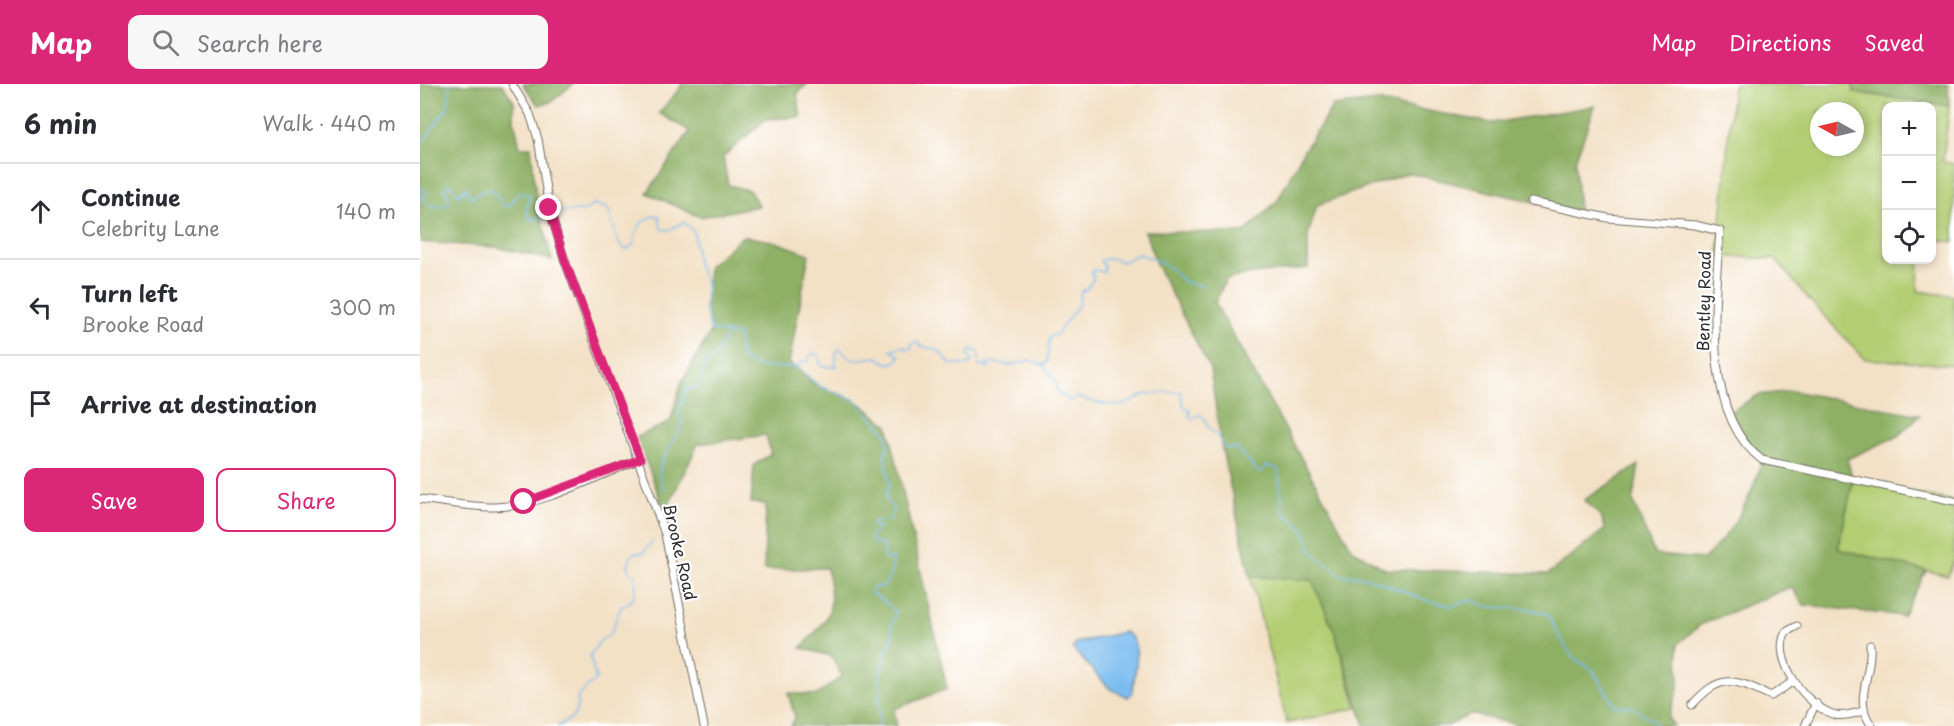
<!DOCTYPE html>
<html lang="en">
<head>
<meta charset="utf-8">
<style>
  body { margin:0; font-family:"Playpen Sans",sans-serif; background:#f7f7f7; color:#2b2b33 }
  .controls { position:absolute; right:18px; top:18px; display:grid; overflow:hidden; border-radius:12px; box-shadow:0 3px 9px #0003 }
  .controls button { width:54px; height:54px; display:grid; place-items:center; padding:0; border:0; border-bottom:2px solid #e1e1e2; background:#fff; color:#2b2b33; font:30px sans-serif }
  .compass { position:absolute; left:1390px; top:18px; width:54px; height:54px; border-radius:50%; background:#fff; box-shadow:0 3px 9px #0003; rotate:278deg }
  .stop { position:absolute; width:18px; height:18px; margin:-14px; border:4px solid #db2777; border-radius:50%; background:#fff }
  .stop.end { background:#db2777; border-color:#fff; box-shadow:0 2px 6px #0008 }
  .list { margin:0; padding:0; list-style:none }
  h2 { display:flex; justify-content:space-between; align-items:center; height:78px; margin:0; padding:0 24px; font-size:26px }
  h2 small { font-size:20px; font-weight:400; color:#7c7c81 }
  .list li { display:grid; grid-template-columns:39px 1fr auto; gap:18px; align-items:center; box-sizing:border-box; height:96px; padding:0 24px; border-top:2px solid #e1e1e2 }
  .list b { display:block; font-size:22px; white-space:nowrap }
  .list p { margin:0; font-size:20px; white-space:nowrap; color:#7c7c81 }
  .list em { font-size:20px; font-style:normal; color:#7c7c81 }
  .actions { display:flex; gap:12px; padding:18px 24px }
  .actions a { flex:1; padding:14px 0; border:2px solid #db2777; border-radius:12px; text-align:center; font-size:21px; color:#db2777 }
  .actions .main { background:#db2777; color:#fff }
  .icon { flex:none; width:33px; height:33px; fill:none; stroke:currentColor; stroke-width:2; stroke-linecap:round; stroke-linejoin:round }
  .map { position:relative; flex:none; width:1534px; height:642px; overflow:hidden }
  header { display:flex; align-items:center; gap:36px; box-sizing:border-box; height:84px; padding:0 30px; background:#db2777; color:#fff }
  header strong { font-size:28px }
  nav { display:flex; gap:33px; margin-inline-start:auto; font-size:21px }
  .search { width:420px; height:54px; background:#f7f7f7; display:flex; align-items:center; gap:15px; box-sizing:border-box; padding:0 21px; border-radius:12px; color:#7c7c81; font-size:22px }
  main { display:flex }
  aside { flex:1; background:#fff }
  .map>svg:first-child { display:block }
  .green { fill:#b3cd73; stroke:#6f7c4f; stroke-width:1.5; fill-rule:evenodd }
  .forest { fill:#8eb065; stroke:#5c6e48; stroke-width:1.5 }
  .water { fill:#7abcef; stroke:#52748d; stroke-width:1.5 }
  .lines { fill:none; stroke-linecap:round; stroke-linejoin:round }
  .stream { stroke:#7abcef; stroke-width:1.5 }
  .minor-casing { stroke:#716b61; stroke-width:9 }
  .minor { stroke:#fff; stroke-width:7 }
  .route { stroke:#db2777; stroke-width:8 }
  .labels { text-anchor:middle; stroke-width:4.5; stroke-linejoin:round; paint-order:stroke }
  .street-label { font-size:16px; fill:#2b2b2b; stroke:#fff }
</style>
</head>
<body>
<header>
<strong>Map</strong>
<div class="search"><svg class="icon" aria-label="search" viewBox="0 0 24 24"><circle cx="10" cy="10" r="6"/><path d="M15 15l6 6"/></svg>Search here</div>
<nav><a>Map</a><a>Directions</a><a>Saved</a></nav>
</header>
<main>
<aside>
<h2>6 min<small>Walk · 440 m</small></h2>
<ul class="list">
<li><svg class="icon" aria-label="ahead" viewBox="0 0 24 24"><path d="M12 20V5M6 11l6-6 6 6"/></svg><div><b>Continue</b><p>Celebrity Lane</p></div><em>140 m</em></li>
<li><svg class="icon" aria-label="left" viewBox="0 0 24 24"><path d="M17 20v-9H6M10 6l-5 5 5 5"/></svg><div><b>Turn left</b><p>Brooke Road</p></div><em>300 m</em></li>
<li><svg class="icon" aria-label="arrive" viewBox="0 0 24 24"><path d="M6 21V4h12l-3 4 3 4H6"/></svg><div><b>Arrive at destination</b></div></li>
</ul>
<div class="actions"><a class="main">Save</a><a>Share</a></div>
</aside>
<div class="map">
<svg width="1534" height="642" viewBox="0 0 1534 642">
  <rect width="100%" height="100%" fill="#fff"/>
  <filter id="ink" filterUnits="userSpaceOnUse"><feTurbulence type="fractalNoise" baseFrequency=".0167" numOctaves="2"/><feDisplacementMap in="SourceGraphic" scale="12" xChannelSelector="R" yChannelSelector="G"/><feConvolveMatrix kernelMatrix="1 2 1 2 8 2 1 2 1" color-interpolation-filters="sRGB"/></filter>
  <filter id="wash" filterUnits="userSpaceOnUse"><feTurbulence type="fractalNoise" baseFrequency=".008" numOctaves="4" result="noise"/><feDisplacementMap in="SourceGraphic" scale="24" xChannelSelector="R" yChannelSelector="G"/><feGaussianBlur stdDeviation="1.35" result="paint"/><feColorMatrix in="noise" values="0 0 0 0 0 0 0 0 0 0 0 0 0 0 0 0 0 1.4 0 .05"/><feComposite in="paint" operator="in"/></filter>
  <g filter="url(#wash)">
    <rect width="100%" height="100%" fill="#f3e1c6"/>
    <!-- green -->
    <path class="green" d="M1313,0H1433L1434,8L1529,22L1523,78L1534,80V158L1512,155V22H1466V176H1499L1498,207L1534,212V281L1445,275L1392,219L1355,175L1298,172ZM1399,27H1435V63H1399Z
      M1433,396L1534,417V475L1528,492L1418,466Z
      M830,492L892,495L915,549L937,624L867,639Z"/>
    <!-- forest -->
    <path class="forest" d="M0,0H82L94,18V36L100,63H111L116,113L132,176L76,163L0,158Z
      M103,0H153L131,18L118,21Z
      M261,0H387L377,10L381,33L346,35L303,73L308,101L329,106L339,122L280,133L227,109L270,47L239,29L261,3Z
      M1433,0H1528L1529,22L1434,8Z
      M955,17L1072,39L1175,22L1155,77L1159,128L988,89L897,121L888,151V184L823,191L806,196L795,219L932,465L965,485L1128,490L1185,445L1181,432L1164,416L1219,381L1213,417L1235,471L1284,475C1313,447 1333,412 1343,373L1323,356L1308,329L1338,311L1372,307L1500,331L1478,352L1427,375L1433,396L1418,465L1506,487L1483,532L1384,521L1371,503L1280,541L1258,560L1259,602L1248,634L1254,642H1104L1050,630L1028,642H945L915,549L892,496L830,492L802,365L790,285L736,180L725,147L824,149L857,117L883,68L913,22Z
      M323,152L356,158L389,170L369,279L399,302L435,316L468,341L527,605L474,625L477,642H371L375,633L368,609L397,611L422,592L411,572L381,564C412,530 415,530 407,484L344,486L346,420L331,419L334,381L351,370L346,351L278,360L245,428L217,353L250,338L261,300L291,247L285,224L288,183Z"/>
    <!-- water -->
    <path class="water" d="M704,548C725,557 714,591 712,609L708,613L690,605L653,565L656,559Z"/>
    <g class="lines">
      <!-- stream -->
      <path class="stream" d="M0,62L28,23L30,0
        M0,103L8,109L1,114L12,123L29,120L28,111L24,105L28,99L39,111L45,104L51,114L67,105L74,107L83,122H89L100,108L110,111L106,129L112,136L125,133
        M135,128L165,127L174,120L188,125L198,158L206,166L214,160C216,143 222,134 239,131L241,145L249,146L264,138L274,148L277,179L287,201L285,224L291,246L318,251L321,275L339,283H378L380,278L388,277L392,269L399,271L401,282L416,283V269L420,265L433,276L457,273L469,280L477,277L480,272L470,266L484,262L487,266L492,263V259L497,258L500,262L518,266L530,280L549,281L552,276L548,271L551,265L558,268L559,282L569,284L566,279L592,281L610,276L623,281L635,297L638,309L651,317L656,313C670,317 689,323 703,321C712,319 716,314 724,311C728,309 757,307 761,308L763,321L770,327L769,332L772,335L779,330L786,336L787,342L796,350L806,365L816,364L839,389L847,382L858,385L863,428L883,444L893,469L922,492H939L963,499L1008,517L1032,522L1051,516L1070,523L1108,525L1127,530L1148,567L1158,577L1171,584L1195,622H1211L1235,638L1236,642
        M623,281L627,279L629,254L637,250L659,220L661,207L666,206L674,194L671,190L674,186L684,188V182L680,177C688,173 694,174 702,178L719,170C738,176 751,182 764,198L783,202
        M378,284L399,302L435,316L467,350L468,364L464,370C468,381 467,390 470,401C464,412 465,417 474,426L470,436L453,437L452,442L460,443L450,453L452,458L466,462L463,472L465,476L473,474C473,485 471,494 463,503H453L451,509L468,520L476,529L471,544L473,555C456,582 459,611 460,642
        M244,407L239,391L242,377L263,339L258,329L267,304L277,303L288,277L296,271L306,251
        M246,417L247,426
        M138,642L153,633L157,625L158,612L176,595L170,572L179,558L191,549L201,523C216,517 216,508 216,492L210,488L208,480L213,469H223L233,456"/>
    </g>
  </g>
  <g filter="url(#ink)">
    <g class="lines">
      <!-- minor casing -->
      <g class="minor-casing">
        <path id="minor" d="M92,0L110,30L118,55L129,124L145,177L245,450L284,642
          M1111,118L1188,134L1275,141L1300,147C1295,215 1281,330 1342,376L1534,417
          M0,415C24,418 50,423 74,423C124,422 174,393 220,375
          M1377,542L1366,548C1350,575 1388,625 1416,631C1425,633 1435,629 1443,627
          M1450,561C1453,590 1432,616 1452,642
          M1272,621C1301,589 1313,594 1351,612L1374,597
          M1385,642L1396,619"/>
      </g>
      <!-- minor -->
      <use href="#minor" class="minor"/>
    </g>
  </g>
  <g class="lines" filter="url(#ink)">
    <!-- route -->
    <path class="route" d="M104,418L220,375L145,177L129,124"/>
  </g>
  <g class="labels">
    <!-- street labels -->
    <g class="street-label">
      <text transform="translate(1284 217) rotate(-89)" y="6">Bentley Road</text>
      <text transform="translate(260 468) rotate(77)" y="6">Brooke Road</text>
    </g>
  </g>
</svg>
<div class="controls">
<button>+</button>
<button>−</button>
<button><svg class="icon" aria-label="locate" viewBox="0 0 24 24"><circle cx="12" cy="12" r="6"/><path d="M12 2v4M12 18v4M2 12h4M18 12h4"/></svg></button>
</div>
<svg class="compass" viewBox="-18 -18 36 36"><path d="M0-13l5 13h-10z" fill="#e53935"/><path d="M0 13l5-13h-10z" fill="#7c7c81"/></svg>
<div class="stop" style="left:104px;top:418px"></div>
<div class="stop end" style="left:129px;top:124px"></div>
</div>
</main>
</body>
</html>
